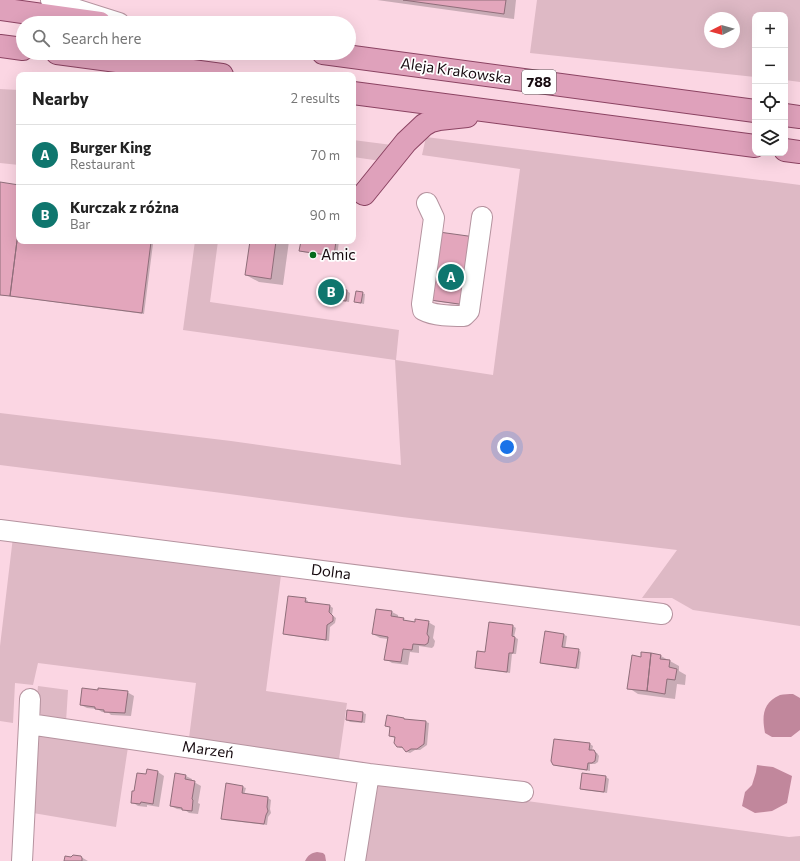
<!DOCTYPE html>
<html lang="en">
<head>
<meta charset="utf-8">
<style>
  body { margin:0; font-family:Commissioner,sans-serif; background:#f6f6f6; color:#222 }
  .controls { position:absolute; right:12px; top:12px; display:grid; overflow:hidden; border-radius:8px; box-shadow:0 4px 16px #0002 }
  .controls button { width:36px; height:36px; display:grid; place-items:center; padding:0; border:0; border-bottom:1px solid #e0e0e0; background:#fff; color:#222; font:20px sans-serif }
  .compass { position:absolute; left:704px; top:12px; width:36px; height:36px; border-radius:50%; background:#fff; box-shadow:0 4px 16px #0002; rotate:264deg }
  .you { position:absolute; left:507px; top:447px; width:14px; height:14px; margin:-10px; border:3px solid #fff; border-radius:50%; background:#1a73e8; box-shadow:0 0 0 6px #1a73e833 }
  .badge { display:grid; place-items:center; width:26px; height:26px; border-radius:50%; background:#0f766e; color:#fff; font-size:13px; font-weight:700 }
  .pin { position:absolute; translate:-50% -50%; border:2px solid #fff; box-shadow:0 1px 4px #0006 }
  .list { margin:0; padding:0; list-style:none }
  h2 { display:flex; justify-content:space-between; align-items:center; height:52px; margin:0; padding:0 16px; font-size:17px }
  h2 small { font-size:13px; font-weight:400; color:#767676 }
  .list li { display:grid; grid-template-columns:26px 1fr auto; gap:12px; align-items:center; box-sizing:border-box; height:60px; padding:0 16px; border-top:1px solid #e0e0e0 }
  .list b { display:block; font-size:15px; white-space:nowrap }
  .list p { margin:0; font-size:13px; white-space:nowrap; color:#767676 }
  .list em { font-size:13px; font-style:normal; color:#767676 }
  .icon { flex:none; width:22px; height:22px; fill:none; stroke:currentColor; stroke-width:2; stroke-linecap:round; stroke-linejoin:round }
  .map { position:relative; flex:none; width:800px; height:861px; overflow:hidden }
  .search { position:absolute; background:#fff; box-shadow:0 4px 16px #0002; left:16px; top:16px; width:340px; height:44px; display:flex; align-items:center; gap:10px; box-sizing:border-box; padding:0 14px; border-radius:22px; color:#767676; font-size:15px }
  .panel { position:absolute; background:#fff; box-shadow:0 4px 16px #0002; left:16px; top:72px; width:340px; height:172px; border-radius:8px }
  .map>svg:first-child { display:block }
  .green { fill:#deb9c5; fill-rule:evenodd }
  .water { fill:#c1879c }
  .shadow { fill:#0003 }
  .building { fill:#e3a6bc; stroke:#8f6e7a }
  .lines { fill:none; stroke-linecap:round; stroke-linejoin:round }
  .minor-casing { stroke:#b5939f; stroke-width:22 }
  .major-casing { stroke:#8b4362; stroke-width:24 }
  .minor { stroke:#fff; stroke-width:20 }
  .major { stroke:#dfa1bb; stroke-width:22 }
  .poi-dot { fill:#036d1d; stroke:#fff; stroke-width:1.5 }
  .labels { text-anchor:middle; stroke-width:3.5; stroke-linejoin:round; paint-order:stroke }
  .shield { fill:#fff; stroke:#5c5457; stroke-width:1 }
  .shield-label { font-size:14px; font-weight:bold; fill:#160a0f }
  .street-label { font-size:15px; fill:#160a0f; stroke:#fff }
  .poi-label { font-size:15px; fill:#160a0f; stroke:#fff; text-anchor:start }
</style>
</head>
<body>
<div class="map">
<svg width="800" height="861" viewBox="0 0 800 861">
  <rect width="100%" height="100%" fill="#fbd6e3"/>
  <!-- green -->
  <path class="green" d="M537,0H800V82L785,80V15H755V77L530,53ZM710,18H734V42H710Z
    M0,89L19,90V165L0,163Z
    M426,137L800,185V626L693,610L672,598H642L677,550L402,517L222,493L0,465V413L231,441L401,465L395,360L183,330L195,241H218L210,302L399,330L396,360L493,375L520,169L422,155Z
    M353,140L392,145L381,161L353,157Z
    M13,537L281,575L266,691L347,703L339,759L189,738L196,683L38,663L33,685L15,683L13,723L0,721V646Z
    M38,686L68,690L66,722C60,721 52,721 46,719C35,714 37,696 38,686Z
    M37,735L128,747L116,827L33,813Z
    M379,780L527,800V801L789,837L800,836V861H365Z"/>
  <!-- water -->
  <path class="water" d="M793,694L800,698V730L791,737H772L765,733C762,717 762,703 780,695C784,694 789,694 793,694Z
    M757,765L773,767L792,776L787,803L772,811L755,813L742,806L745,792L752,785L756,772Z
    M317,852L323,853L325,855L326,861H305C308,855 311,853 317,852Z"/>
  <!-- shadow -->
  <path class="shadow" d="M377,0H516L514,19Z
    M0,183L19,186V241H137L151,243L153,244L144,314L0,295Z
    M440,233L469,306L434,301L431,300Z
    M251,241H289L283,285L259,282L246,275Z
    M302,241H339L337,257L303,252L300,251Z
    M325,288L347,291L350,293L349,302L327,299L324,297Z
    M362,293L365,294L364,304L358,303L355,302Z
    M305,599L308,601V603L330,606L333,608L332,615L336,618L335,623L330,627L329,641L287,635L284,634Z
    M392,612L398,615V618L403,619L409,622H428L435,626L433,638L435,641L434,646L432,648L419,646V653L410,652L408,665L392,663L386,659L388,639L380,638L373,634Z
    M513,626L516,628L514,637L518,639L516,654H512L510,673L479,669L476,668L486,653Z
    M564,635L567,636L565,649L578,650L581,652L579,669L544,664L541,663Z
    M661,656L679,666V671L686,675L685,685L677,684L675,699L638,694L629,688L642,658Z
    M127,692L134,696L131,716L111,715L109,713L102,712L97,709L87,708L81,705Z
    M348,711L363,713L366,714L365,723L350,722L347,720Z
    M404,719L406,720L426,722L429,723L427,745L420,750H415L410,753L407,752L404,748H400L397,746L396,738L390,736L391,727L387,725Z
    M554,740L590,744L593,746L592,751L597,753L599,756L598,762L595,764H590V771L557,766L554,765Z
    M148,770L158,772L164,776L159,807L147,805V807L138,806L132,802L135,792L147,775Z
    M583,774L606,777L609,779L607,793L584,790L581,789Z
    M186,776L192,779V782H194L201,786L198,803L200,804L198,814L189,813L185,810L177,809L171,806Z
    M243,787L246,788L244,795L268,798L271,800L270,809L271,813L268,817L267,825L224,820L222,818Z
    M81,857L88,861H65L72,858Z"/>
  <!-- building -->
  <path class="building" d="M403,0H506L504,14Z
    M0,182L19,185V225L10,296L0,295Z
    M19,225V241H145L151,242L142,313L10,296Z
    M439,232L475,237L466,305L430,300Z
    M250,241H276L271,279L245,275Z
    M301,241H336L334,256L299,251Z
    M324,287L347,290L346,301L323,298Z
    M356,291L363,292L361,303L354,302Z
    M288,596L306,598L305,602L330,605L329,612L333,616V621L327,625L326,640L283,634Z
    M376,609L392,611L391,616L404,618L403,620L415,622V619L429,621L427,634L429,637L428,643L425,645L413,644L412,650L403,649L401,662L384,660L388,637L372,634Z
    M489,622L513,625L512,636L515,637L513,653H509L507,672L475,668L477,651L485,652Z
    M545,631L564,634L562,647L579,649L576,668L540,663Z
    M641,652L651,653L647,691L627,689L632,655L641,657Z
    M651,653L661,655L660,659L670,660L669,667L677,669L675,680L667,679L665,694L647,691Z
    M82,688L98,690V688L128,691L125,713L104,712V710L95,709V707L80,705Z
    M347,710L363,712L362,722L346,720Z
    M387,715L404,718V719L426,721L424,744L417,749H411L406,752L402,747H397L394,743L395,737L389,736L390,727L385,726Z
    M554,739L590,743L589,750H594L596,754L595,761L592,763H588L587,770L553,765L551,761Z
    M147,769L158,771L153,804L141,802L140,804L131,803L132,791H134L137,773L146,774Z
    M175,773L186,775L185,779L195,781L192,799L193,800L192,811L182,810V808L170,806Z
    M582,773L606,776L604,792L580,789Z
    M226,783L243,786L242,793L268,797L267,807L268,811L266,815L264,824L221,819Z
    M73,855L81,856L82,858V861H64L65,856L71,857Z"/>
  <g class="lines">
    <!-- minor casing -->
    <g class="minor-casing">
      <path id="minor" d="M51,0L59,4L119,23
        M427,203L434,218L422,304L423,310C434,316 452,316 464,316L469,311L482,217
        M0,530L662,614
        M29,724L30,699
        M22,861L29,724L369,774L523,792
        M355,861L369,774"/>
    </g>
    <!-- major casing -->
    <g class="major-casing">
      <path id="major" d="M0,9L100,23
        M0,46L23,49
        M57,53L222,75
        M323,53L755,111
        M353,93L755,146
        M785,115L800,117
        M785,150L800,152
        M364,194L406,142L424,125L431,121L439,119L467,116"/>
    </g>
    <!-- minor -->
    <use href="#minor" class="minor"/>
    <!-- major -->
    <use href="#major" class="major"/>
  </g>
  <!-- markers -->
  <circle class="poi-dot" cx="313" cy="255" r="4"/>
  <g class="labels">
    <!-- shield labels -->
    <rect class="shield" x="522" y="70" width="34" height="24" rx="3"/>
    <g class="shield-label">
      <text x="539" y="87">788</text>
    </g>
    <!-- street labels -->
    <g class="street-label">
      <text transform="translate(456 71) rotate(8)" y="5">Aleja Krakowska</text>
      <text transform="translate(331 572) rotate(7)" y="5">Dolna</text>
      <text transform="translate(208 750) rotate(8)" y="5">Marzeń</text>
    </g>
    <!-- poi labels -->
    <g class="poi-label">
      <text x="321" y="260">Amic</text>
    </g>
  </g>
</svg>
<div class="controls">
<button>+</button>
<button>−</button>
<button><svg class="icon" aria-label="locate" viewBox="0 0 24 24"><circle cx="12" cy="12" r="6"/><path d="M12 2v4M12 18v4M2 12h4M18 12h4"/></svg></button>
<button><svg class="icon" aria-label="layers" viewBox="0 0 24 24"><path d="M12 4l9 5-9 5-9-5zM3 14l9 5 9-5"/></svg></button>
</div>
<svg class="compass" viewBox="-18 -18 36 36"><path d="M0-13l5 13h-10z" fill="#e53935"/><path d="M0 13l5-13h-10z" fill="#767676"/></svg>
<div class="you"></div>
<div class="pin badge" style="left:451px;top:277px">A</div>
<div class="pin badge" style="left:331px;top:292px">B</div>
<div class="search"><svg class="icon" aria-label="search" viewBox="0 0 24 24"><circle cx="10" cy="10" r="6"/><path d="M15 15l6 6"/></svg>Search here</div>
<section class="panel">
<h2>Nearby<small>2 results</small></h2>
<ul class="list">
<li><span class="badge">A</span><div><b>Burger King</b><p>Restaurant</p></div><em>70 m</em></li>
<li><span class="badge">B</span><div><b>Kurczak z różna</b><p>Bar</p></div><em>90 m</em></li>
</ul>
</section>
</div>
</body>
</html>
